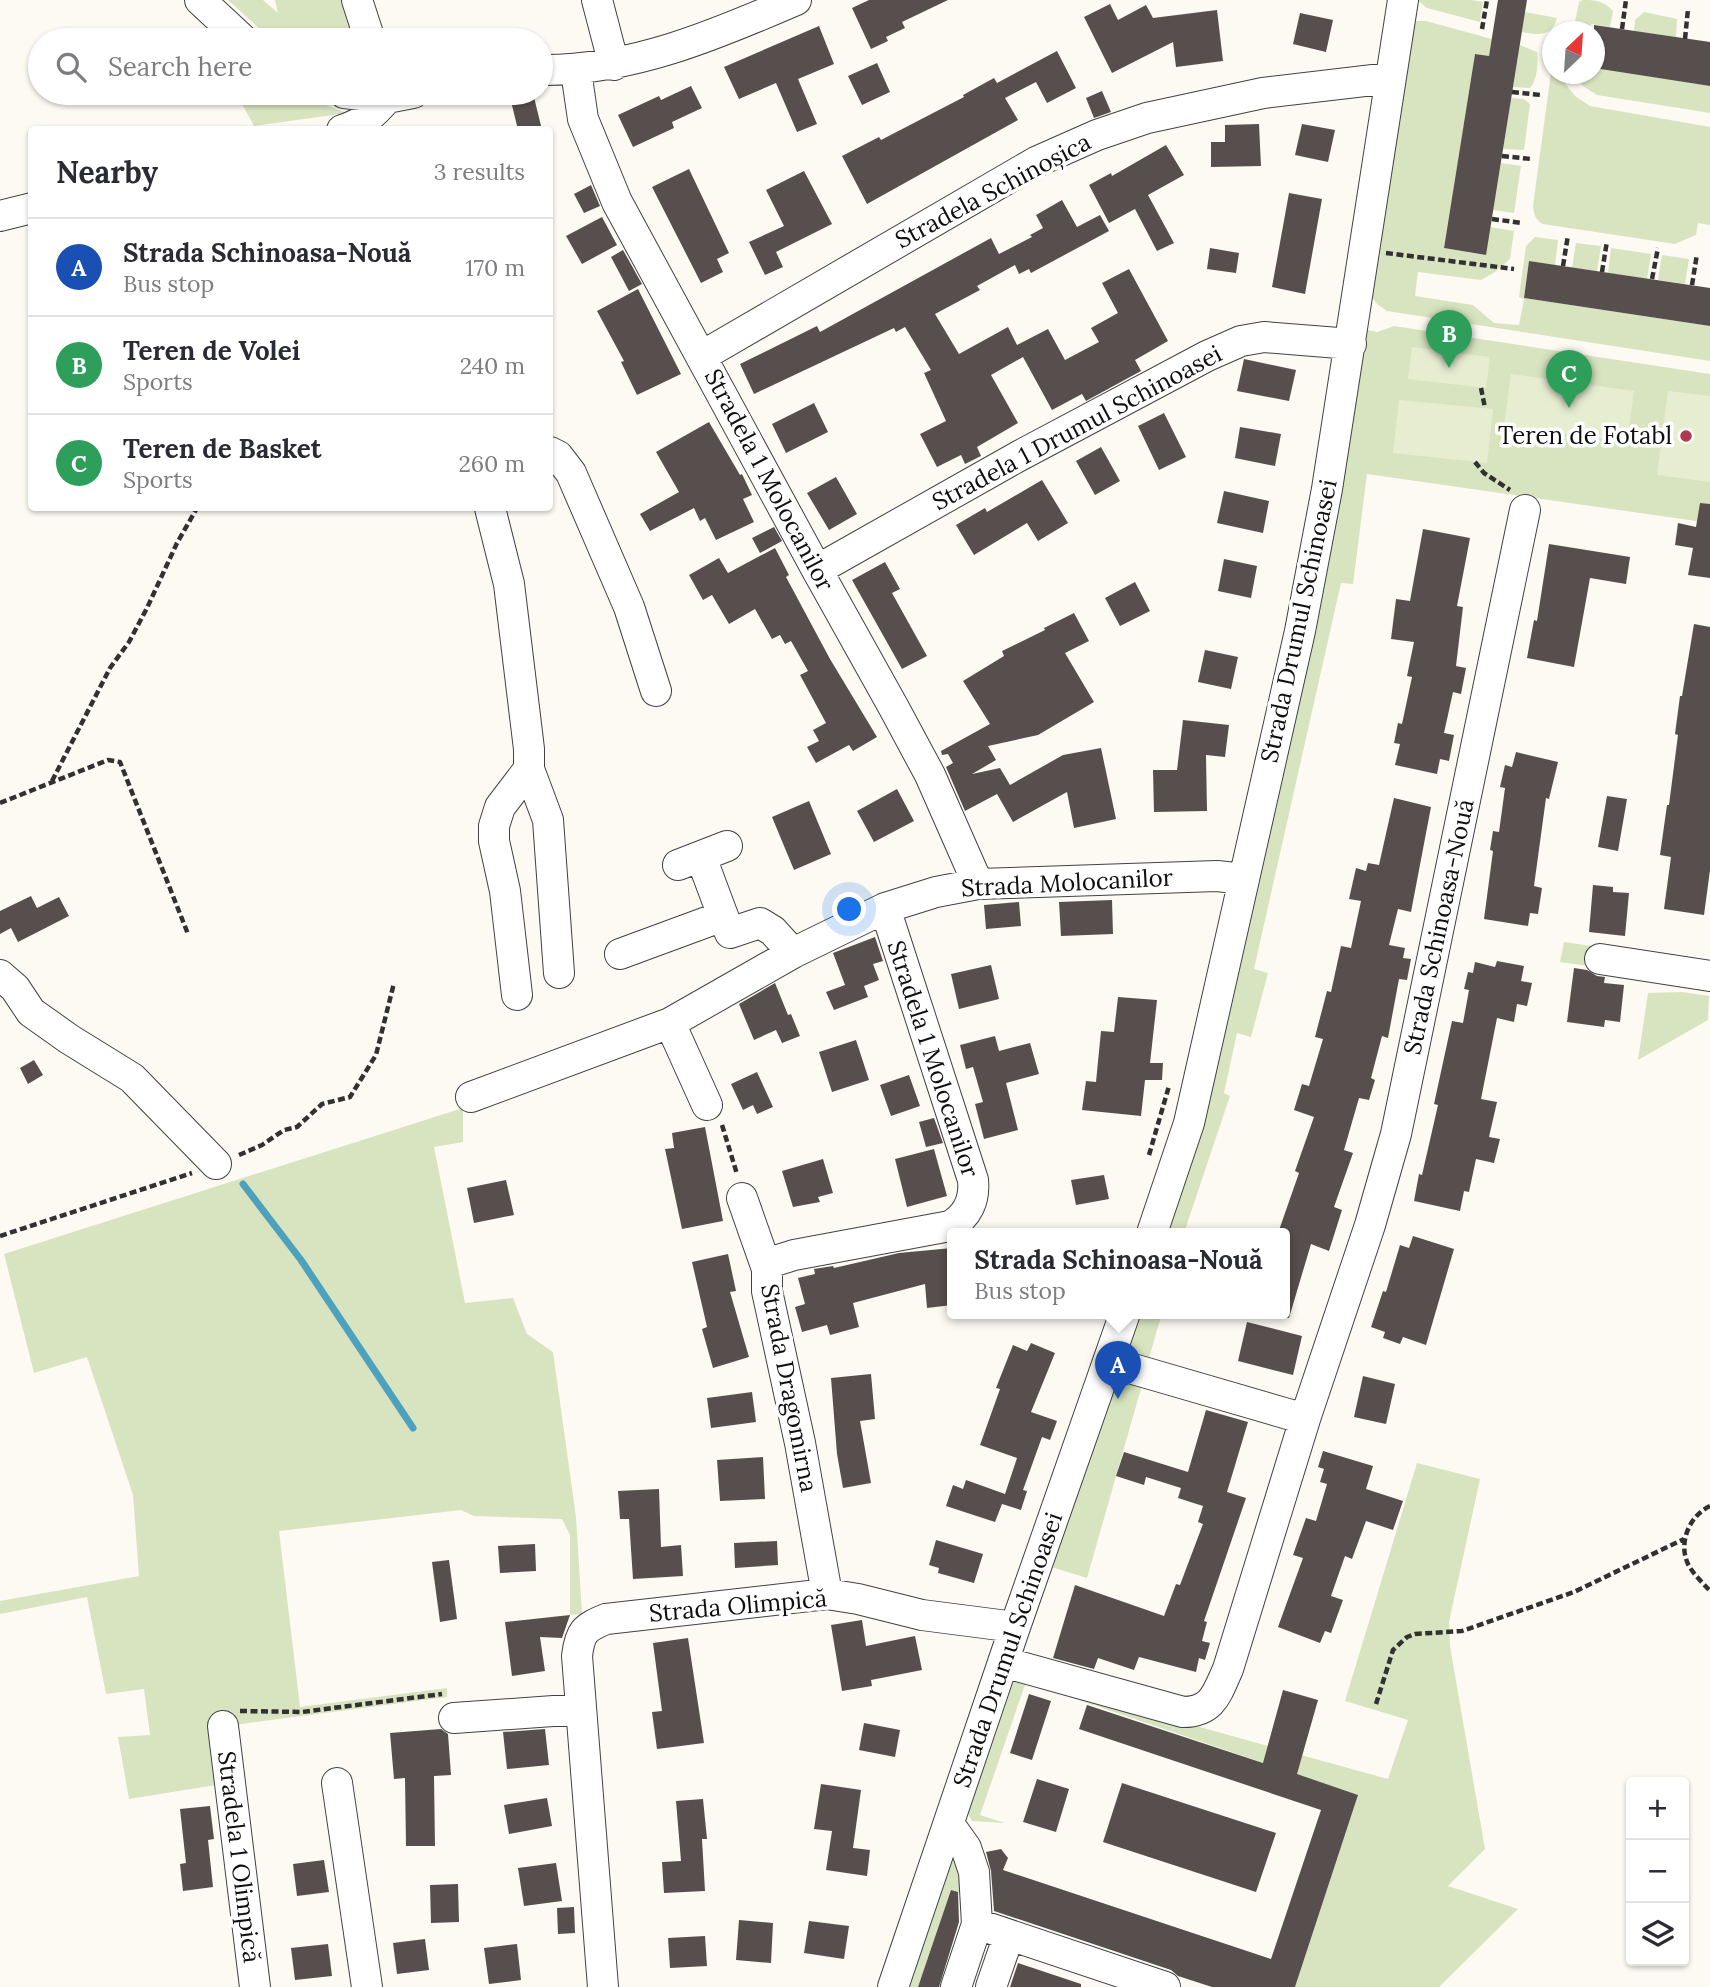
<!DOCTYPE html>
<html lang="en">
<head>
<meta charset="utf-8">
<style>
  body { margin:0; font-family:Lora,serif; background:#f7f7f7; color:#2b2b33 }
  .controls { position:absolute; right:21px; bottom:21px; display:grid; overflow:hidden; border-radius:7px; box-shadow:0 2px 5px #0004 }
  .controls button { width:63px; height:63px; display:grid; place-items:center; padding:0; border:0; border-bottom:2px solid #e1e1e2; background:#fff; color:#2b2b33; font:35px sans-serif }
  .compass { position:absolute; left:1542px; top:21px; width:63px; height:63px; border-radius:50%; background:#fff; box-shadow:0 2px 5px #0004; rotate:25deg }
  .you { position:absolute; left:850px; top:910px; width:24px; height:24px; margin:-18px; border:5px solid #fff; border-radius:50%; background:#1a73e8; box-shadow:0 0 0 10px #1a73e833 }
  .badge { display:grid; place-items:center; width:46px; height:46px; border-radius:50%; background:#ae3950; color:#fff; font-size:23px; font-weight:700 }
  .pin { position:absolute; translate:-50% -58px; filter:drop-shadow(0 2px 4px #0008) }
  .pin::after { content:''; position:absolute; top:37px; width:24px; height:21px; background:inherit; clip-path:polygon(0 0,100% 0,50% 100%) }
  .popup { position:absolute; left:947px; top:1228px; width:343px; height:91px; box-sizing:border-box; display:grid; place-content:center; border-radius:7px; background:#fff; filter:drop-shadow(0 2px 5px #0005); font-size:23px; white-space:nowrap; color:#7c7c81 }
  .popup b { font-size:26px; color:#2b2b33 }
  .popup::after { content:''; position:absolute; left:50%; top:100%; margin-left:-14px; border:14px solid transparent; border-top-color:#fff }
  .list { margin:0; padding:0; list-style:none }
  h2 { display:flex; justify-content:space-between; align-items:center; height:91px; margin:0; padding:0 28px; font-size:30px }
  h2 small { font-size:23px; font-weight:400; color:#7c7c81 }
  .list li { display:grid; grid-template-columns:46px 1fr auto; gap:21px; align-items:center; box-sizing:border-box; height:98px; padding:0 28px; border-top:2px solid #e1e1e2 }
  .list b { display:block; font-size:26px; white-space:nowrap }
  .list p { margin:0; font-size:23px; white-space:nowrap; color:#7c7c81 }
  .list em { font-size:23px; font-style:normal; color:#7c7c81 }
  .icon { flex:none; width:38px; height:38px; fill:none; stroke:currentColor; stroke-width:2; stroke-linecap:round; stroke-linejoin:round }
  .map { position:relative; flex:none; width:1710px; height:1987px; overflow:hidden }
  .search { position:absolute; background:#fff; box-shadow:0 2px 5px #0004; left:28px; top:28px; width:525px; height:77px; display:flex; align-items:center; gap:18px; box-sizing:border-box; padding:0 24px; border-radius:38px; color:#7c7c81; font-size:26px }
  .panel { position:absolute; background:#fff; box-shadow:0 2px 5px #0004; left:28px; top:126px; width:525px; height:385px; border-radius:7px }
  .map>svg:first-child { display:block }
  .green { fill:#d8e4c0 }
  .pitch { fill:#e7edd1 }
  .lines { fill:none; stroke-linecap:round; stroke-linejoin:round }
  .stream { stroke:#4ea1bc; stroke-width:7 }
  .building { fill:#574f4d }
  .minor-casing { stroke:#424242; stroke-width:32 }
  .path { stroke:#313131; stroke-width:4.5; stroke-dasharray:7 3.5; stroke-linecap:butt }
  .minor { stroke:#fff; stroke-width:30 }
  .poi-dot { fill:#ae3950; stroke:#fff; stroke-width:2.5 }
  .labels { text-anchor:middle; stroke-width:7; stroke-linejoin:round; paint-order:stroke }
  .street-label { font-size:24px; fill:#0f0f0f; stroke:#fff }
  .poi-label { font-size:24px; fill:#0f0f0f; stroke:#fff; text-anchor:end }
</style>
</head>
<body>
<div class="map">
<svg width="1710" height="1987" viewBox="0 0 1710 1987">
  <rect width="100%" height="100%" fill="#fdfaf3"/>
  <!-- green -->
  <path class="green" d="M228,0H263L278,13L275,0H344L357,40H272Z
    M1417,0H1472L1483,2L1480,22L1427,8Z
    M1583,0C1596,0 1604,1 1613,11L1610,27L1591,24L1589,31L1573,32L1579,2Z
    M1525,12L1557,18C1553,37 1537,35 1522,32Z
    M1644,12L1677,19L1676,37L1634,31L1635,20Z
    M1415,21H1426L1492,39L1489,56L1475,54L1444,248L1485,255L1490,227L1514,231L1510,259L1495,272L1481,280L1418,272L1415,296L1473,305L1494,323L1519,325L1524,299L1519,297L1526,246L1535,237L1558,240L1555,265L1529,262L1524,298L1710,326V361L1387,311L1377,304L1370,295Z
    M1520,45L1537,52C1539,61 1537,81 1530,88L1513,87Z
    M1552,65V74H1558L1575,96L1590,106L1710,127V225L1698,223L1696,235L1675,244L1543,224C1535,219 1534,215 1533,206Z
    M1595,68L1710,86V113L1597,95L1583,86L1574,74H1594Z
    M236,93H295L347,113L254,126Z
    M1511,98L1524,99L1530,104L1524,150L1503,149Z
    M1501,163L1521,166L1514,213L1493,210Z
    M1576,243L1601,246L1597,271L1572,268Z
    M1611,248L1651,254L1647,279L1608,273Z
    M1662,255L1689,259L1685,284L1658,280Z
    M1394,326L1710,374V523L1367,474L1353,584L1341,583L1254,969L1268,973L1251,1037L1237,1033L1224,1093L1230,1096L1184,1233H1162L1363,329L1377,332Z
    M1564,942L1598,947L1596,967L1560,962Z
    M1682,992L1709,996L1708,1020L1638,1060L1648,993Z
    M463,1108V1142L434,1147L465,1303L513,1298L527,1334L553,1352L576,1517L582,1614L570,1615V1535L562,1519L474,1516L461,1510L279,1531L300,1707L447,1688V1697L234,1725L241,1781L129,1799L118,1737L150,1735L144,1689L106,1694L87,1597L0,1614V1601L139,1576L133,1495L87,1357L34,1373L4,1254Z
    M1136,1313H1162L1149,1358L1135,1355L1127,1342Z
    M1115,1376L1142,1385L1087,1578L1048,1566Z
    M1417,1463L1480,1479L1449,1622L1450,1646L1485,1849L1448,1886L1518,1909L1439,1987H1295L1358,1795L1026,1682L980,1815L1005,1823L972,1821L964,1807L1008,1679L1015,1676L1388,1779L1408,1720L1345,1701Z
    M952,1851L973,1897L951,1890L918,1987H901Z"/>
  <!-- pitch -->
  <path class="pitch" d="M1412,347L1490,357L1486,388L1408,379Z
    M1511,374L1634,391L1627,442L1504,426Z
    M1668,391L1710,396V482L1657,475Z
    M1399,400L1493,409L1487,463L1393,453Z"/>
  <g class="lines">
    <!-- stream -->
    <path class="stream" d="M243,1184L301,1260L413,1428"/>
  </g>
  <!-- building -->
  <path class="building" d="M869,0H948L902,22L905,28L886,37L888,41L871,49L852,8Z
    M1498,0H1527L1486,255L1444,248L1475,54L1489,56Z
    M1110,4L1118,20L1146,5L1153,18L1217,10L1223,61L1176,67L1173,42L1112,73L1084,17Z
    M1300,13L1333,20L1326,52L1293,44Z
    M1594,25L1710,42V86L1594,68Z
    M819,26L834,64L798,79L817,124L797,132L776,83L739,99L724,67Z
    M1057,51L1076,88L1047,103L1036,82L1005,98L1018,120L867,204L842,156L879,137L881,140L964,97L963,95L994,78L997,83Z
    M877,63L890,92L862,105L848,76Z
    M691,86L702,108L672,122L674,128L633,147L618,115L659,96L661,100Z
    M1102,91L1111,112L1094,118L1086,98Z
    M509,93H533L542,130H518Z
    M1259,124L1261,166L1211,167V142H1225V125Z
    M1302,124L1335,130L1328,162L1295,155Z
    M1166,145L1184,175L1148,195L1174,243L1157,251L1135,209L1109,223L1089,185L1111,173L1112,176Z
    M689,169L729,253L717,259L723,272L701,283L652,187Z
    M804,171L832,224L776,252L783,267L765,275L749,242L784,226L766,190Z
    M591,185L600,206L584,213L574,194Z
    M1289,193L1322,199L1305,294L1272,287Z
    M1062,200L1077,227L1100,215L1109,231L1031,273L1029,269L1019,274L1015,265L977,286L980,290L935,314L959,354L1008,327L1017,345L1048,329L1065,360L1099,342L1091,328L1118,313L1102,283L1129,269L1168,341L1135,360L1141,371L1086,401L1082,394L1052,410L1023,357L991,375L1018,423L977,447L981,456L965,464L961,455L937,467L920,434L946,421L924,373L931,370L905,327L896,332L894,328L754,394L740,364L817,326L820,332L991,238L999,254L1032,237L1030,235L1043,228L1036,215Z
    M602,217L617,245L582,264L566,236Z
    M1210,248L1239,253L1236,273L1207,269Z
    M623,250L642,284L629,291L611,257Z
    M1529,261L1710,288V326L1524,298Z
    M638,289L681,374L637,395L621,362L624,361L597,311Z
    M1244,359L1296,370L1289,401L1237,391Z
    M814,403L828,432L786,453L772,424Z
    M1164,413L1186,457L1159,470L1138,426Z
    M709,422L740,475L742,474L752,495L743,499L754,522L716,540L705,518L700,521L694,508L650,531L640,514L679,492L656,452Z
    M1240,427L1281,434L1275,466L1235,458Z
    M1101,447L1120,481L1095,495L1076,461Z
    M836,477L857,514L829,530L807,493Z
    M1042,480L1068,523L1038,541L1027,523L974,555L956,525L985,508L987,512Z
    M1224,491L1269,501L1263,533L1217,523Z
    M1700,503L1710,504V578L1688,575L1693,548L1675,545L1678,523L1696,527Z
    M774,527L782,541L760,553L752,538Z
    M1423,529L1470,538L1457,606L1463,607L1456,666L1466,668L1461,694L1453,692L1444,733L1454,735L1449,761L1440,759L1437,774L1395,765L1400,744L1394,743L1398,723L1402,724L1412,677L1407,676L1414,642L1391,639L1396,599L1410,601Z
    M1549,544L1630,557L1626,584L1590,578L1574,667L1527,658L1534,620L1537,621Z
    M775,548L789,575L786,577L830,659L877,737L853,751L849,745L816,763L807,747L819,741L813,730L826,723L800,675L808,671L791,641L785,644L780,635L772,639L755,609L729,624L712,595L703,600L689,575L719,558L728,573Z
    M1224,559L1257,566L1251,598L1218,591Z
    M885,562L900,589L892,593L927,656L902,669L852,580Z
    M1135,582L1150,611L1120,626L1105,598Z
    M1074,613L1089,641L1065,653L1094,702L1038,735L988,746L996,760L972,774L1000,768L1010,785L1063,755L1101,748L1116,819L1074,828L1067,792L1013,822L997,794L965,811L946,767L953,763L948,754L942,755L941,751L990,724L963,681L1004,656L1002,651L1045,630L1044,628Z
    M1694,624L1710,627V870L1704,915L1664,909L1671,857L1660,855L1667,805H1669L1678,735L1675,734L1680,696H1682Z
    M1205,650L1238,657L1231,689L1198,682Z
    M1183,720L1229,725L1225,757L1206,755L1207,811L1154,812L1153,770H1177Z
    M1516,752L1558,762L1549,799L1546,798L1534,886L1542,888L1538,914L1530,913L1528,926L1484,919L1493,851L1490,850L1493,831L1499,832L1505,788L1500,787L1505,765L1512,767Z
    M897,789L914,821L874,842L857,811Z
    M1607,796L1627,799L1618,851L1598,847Z
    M1394,798L1431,807L1411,912L1398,909L1389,945L1405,948L1403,958L1411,959L1407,980L1399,979L1388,1038L1382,1036L1371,1078L1375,1080L1369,1100L1359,1098L1344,1150L1353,1153L1334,1207L1342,1210L1329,1251L1311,1244L1289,1318L1284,1317V1233H1278L1299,1173L1295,1171L1314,1117L1294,1110L1302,1084L1309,1086L1323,1039L1315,1037L1327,991L1331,992L1341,946L1351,948L1361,901L1349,899L1356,868L1366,871L1368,863L1379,865Z
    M809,801L831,854L794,870L772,817Z
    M1593,885L1613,887V892L1629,893L1625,936L1589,932Z
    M31,896L37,908L59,897L69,916L18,942L11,928L0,934V911Z
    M1112,900L1113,934L1061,936L1059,902Z
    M1019,902L1021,926L986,929L984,905Z
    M875,937L883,961L873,964L879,980L864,986L868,997L834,1010L826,992L845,985L833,953Z
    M1497,961L1524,966L1521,981L1532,983L1527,1006L1517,1004L1514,1022L1497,1018L1481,1099L1497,1102L1489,1137L1500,1139L1494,1163L1476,1159L1469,1192L1464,1191L1460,1211L1414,1201L1419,1174L1422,1175L1438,1105L1434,1104L1452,1021L1463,1023L1469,990L1464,989L1468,972L1473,973L1475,962L1495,967Z
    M991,965L999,999L959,1009L951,974Z
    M1574,968L1587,970L1597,976L1605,977L1604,983L1624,985L1620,1022L1605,1020L1604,1027L1567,1022Z
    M775,983L788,1015L791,1014L800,1036L782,1043L776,1030L754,1040L739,1004Z
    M1118,997L1157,1000L1150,1063H1163L1162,1080H1145L1141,1116L1082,1110L1086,1081L1096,1082L1101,1031L1114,1032Z
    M995,1036L999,1051L1030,1043L1039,1074L1006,1083L1018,1130L984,1139L975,1104L983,1102L973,1067L966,1069L960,1045Z
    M856,1040L869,1080L832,1092L819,1052Z
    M34,1060L43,1075L28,1084L20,1068Z
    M757,1072L773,1107L757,1114L753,1105L743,1110L731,1084Z
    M909,1075L920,1106L891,1116L880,1085Z
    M934,1118L943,1143L926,1147L919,1122Z
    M705,1127L723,1221L682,1229L665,1149L674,1148L672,1133Z
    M934,1149L947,1196L907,1207L895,1159Z
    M823,1159L833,1193L818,1197L820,1202L793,1207L782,1171Z
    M1104,1175L1109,1199L1076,1205L1071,1180Z
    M506,1180L514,1215L474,1223L467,1188Z
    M1413,1236L1454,1249L1426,1345L1403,1337L1400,1344L1383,1338L1385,1332L1371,1327L1383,1291L1386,1292L1400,1245L1409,1248Z
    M952,1248V1305L927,1308L925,1284L853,1303L859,1327L830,1335L827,1325L802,1332L795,1307L805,1304L798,1278L815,1274L814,1269L833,1266L834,1268L899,1253Z
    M728,1254L736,1291L730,1292L749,1357L713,1368L702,1329L707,1327L692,1262Z
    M1247,1322L1302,1336L1293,1375L1238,1361Z
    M1031,1343L1055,1353L1031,1412L1057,1421L1050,1440L1042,1437L1023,1490L1027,1491L1021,1510L1002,1504L995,1522L946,1506L953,1485L963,1489L966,1480L1005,1494L1017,1458L980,1445L1000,1389L996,1388L1013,1345L1027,1351Z
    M871,1374L875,1419L860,1421L871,1483L843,1488L837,1454L831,1378Z
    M1363,1376L1395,1384L1386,1424L1354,1417Z
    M752,1392L756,1422L711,1428L707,1398Z
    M1206,1410L1248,1422L1227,1492L1246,1498L1204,1621L1207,1622L1202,1641L1210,1643L1205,1660L1199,1658L1196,1672L1139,1657L1134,1670L1098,1658L1094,1669L1053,1658L1075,1585L1164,1616L1176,1584L1180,1585L1203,1524L1198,1522L1203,1506L1178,1498L1181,1488L1146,1477L1144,1485L1116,1476L1124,1452L1188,1472Z
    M1323,1451L1373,1466L1366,1489L1403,1501L1393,1530L1366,1521L1352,1559L1345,1556L1331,1596L1343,1600L1331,1633L1325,1631L1320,1643L1278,1627L1303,1558L1293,1555L1306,1518L1316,1521L1327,1484L1320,1482L1324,1469L1318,1467Z
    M763,1457L765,1499L720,1501L717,1460Z
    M659,1489L661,1547L681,1545L683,1576L633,1579L629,1519H620L618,1491Z
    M936,1540L983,1554L974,1583L938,1573L939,1568L929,1565Z
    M777,1541L778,1565L735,1568L734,1543Z
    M535,1544L536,1571L500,1573L498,1546Z
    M449,1560L457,1619L440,1622L432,1562Z
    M570,1615L562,1638L540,1637L545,1671L512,1676L505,1622Z
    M862,1620L866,1646L915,1636L922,1670L871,1680L872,1686L842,1691L831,1625Z
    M688,1638L704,1743L657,1749L652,1712L662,1711L653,1643Z
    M1283,1690L1318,1700L1297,1774L1358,1795L1295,1987H1212L1178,1976L1171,1970L994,1911L991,1871L986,1852L1001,1849L1008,1858L1003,1870L1271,1959L1321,1810L1079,1729L1087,1705L1263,1763Z
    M1029,1694L1051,1701L1032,1760L1010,1753Z
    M864,1723L900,1730L895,1757L859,1750Z
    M441,1729L448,1734L451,1775L434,1776L435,1846H406L405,1778L394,1779L390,1733Z
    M545,1729L549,1765L507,1769L503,1732Z
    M1037,1779L1069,1789L1056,1832L1023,1822Z
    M1122,1783L1276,1833L1256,1892L1103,1842Z
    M821,1784L861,1790L853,1848L870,1850L867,1876L826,1870L832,1831L814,1829Z
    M547,1798L552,1826L509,1834L504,1805Z
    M703,1799L707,1839H702L705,1891L664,1893L662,1862L681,1861L676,1801Z
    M210,1806L214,1839L208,1840L213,1887L183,1891L180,1864L186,1863L180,1809Z
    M324,1860L329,1892L297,1896L293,1864Z
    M556,1863L562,1901L524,1906L518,1868Z
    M458,1884L459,1922L431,1923L430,1885Z
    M951,1890L958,1892L959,1922L939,1987H918Z
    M574,1907L575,1933L558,1934L557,1908Z
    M739,1920L773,1923L771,1963L736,1960Z
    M809,1921L849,1926L844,1959L804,1953Z
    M705,1936L707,1966L670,1968L668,1938Z
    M425,1939L429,1970L397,1974L393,1943Z
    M328,1944L332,1976L295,1980L291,1948Z
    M517,1944L521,1980L489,1984L484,1948Z
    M1018,1963L1081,1984V1987H1010Z"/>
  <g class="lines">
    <!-- minor casing -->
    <g class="minor-casing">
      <path id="minor" d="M200,0L243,40
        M357,0L370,40
        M597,0L614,65
        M541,70C630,71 715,35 796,0
        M576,71L583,119L617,202L817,570L894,708L930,775L978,884
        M344,93L387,98L413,93
        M342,130C362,124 374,114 387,98
        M0,216L32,208
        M702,356L1036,162L1097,135L1147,118L1263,93L1390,78
        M550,452L558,456L571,473L629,607L656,691
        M490,508L509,584L529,749V769L500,807L494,826V841L505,891L517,995
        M817,570L1019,456L1207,356L1241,341L1264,337L1351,344
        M529,769L548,820L559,973
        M701,857L723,916
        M678,865L727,846
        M620,954L723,916L730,933L760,923L773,931L793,953
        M1600,959L1710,976
        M0,975L15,988L31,1012L69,1039L132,1078L216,1164
        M670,1023L707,1105
        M471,1097L670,1023L793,953L885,908L936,892L978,884L1217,876L1244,879
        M742,1198L767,1269
        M1152,1233L1189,1123L1300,631L1327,489L1403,0
        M1109,1362L1305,1419
        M827,1594L800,1443L767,1291V1269L775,1261L794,1255L950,1226C968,1216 975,1200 973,1180L885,908
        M1003,1662L1183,1712C1213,1712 1217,1693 1228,1669L1305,1419L1370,1225L1396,1134L1525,510
        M454,1718L581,1709
        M223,1726L255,1987
        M337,1783L367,1987
        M949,1824L966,1848L974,1872L977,1924L956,1987
        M977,1924L1165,1987
        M603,1987L577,1656C580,1632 584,1628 606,1619L827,1594L858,1599L922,1615L1015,1627
        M893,1987L1015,1627L1125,1313
        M991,1987L1009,1935"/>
    </g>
    <!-- path -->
    <path class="path" d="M1482,29L1487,0
      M1622,29L1626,0
      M1685,39L1688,9
      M1512,92L1541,95
      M1502,156L1531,159
      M1492,219L1522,223
      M1386,253L1514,269
      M1563,266L1568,235
      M1602,272L1607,241
      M1652,279L1658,248
      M1692,285L1697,254
      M1481,388L1485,408
      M1475,462L1484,473L1510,490
      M52,781L110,668L129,642L147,608L177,543L197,508
      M0,803L108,760L120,762L188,934
      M722,1125L737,1174
      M239,1155L262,1145L284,1130L297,1127L322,1104L350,1097L376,1055L394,983
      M1149,1155L1169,1086
      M0,1236L192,1173
      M1710,1506C1689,1516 1678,1543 1688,1564C1693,1574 1703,1583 1710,1591
      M1376,1704L1393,1650L1407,1637L1415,1634L1462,1631L1574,1592L1684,1539
      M240,1711L302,1712L442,1694"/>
    <!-- minor -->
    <use href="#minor" class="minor"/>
  </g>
  <!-- markers -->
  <circle class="poi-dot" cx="1686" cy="436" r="7"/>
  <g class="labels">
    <!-- street labels -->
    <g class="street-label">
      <text transform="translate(993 191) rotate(-28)" y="8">Stradela Schinoșica</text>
      <text transform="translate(1077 428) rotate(-28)" y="8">Stradela 1 Drumul Schinoasei</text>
      <text transform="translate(769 480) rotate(62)" y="8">Stradela 1 Molocanilor</text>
      <text transform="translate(1299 621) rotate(-78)" y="8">Strada Drumul Schinoasei</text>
      <text transform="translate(1067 883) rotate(-3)" y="8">Strada Molocanilor</text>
      <text transform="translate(1439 927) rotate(-78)" y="8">Strada Schinoasa-Nouă</text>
      <text transform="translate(933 1059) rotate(72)" y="8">Stradela 1 Molocanilor</text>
      <text transform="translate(789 1388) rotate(79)" y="8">Strada Dragomirna</text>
      <text transform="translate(738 1606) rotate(-5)" y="8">Strada Olimpică</text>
      <text transform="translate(1008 1650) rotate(-71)" y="8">Strada Drumul Schinoasei</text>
      <text transform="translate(239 1857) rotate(83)" y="8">Stradela 1 Olimpică</text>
    </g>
    <!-- poi labels -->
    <g class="poi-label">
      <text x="1672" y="444">Teren de Fotabl</text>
    </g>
  </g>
</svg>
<div class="controls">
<button>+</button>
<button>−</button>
<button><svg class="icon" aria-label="layers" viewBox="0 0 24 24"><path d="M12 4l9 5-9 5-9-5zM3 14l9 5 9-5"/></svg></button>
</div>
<svg class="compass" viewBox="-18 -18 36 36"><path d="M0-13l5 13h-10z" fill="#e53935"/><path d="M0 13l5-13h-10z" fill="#7c7c81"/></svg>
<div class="you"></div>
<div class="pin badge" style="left:1118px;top:1399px;background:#1a4fb4">A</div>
<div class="popup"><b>Strada Schinoasa-Nouă</b>Bus stop</div>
<div class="pin badge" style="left:1449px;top:368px;background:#2e9e5b">B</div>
<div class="pin badge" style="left:1569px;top:408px;background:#2e9e5b">C</div>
<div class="search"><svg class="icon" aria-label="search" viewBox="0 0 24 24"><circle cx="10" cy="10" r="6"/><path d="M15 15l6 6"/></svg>Search here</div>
<section class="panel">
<h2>Nearby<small>3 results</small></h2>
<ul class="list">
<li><span class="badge" style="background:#1a4fb4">A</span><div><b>Strada Schinoasa-Nouă</b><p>Bus stop</p></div><em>170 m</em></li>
<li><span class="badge" style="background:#2e9e5b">B</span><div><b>Teren de Volei</b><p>Sports</p></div><em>240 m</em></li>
<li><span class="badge" style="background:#2e9e5b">C</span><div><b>Teren de Basket</b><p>Sports</p></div><em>260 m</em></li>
</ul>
</section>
</div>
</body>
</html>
